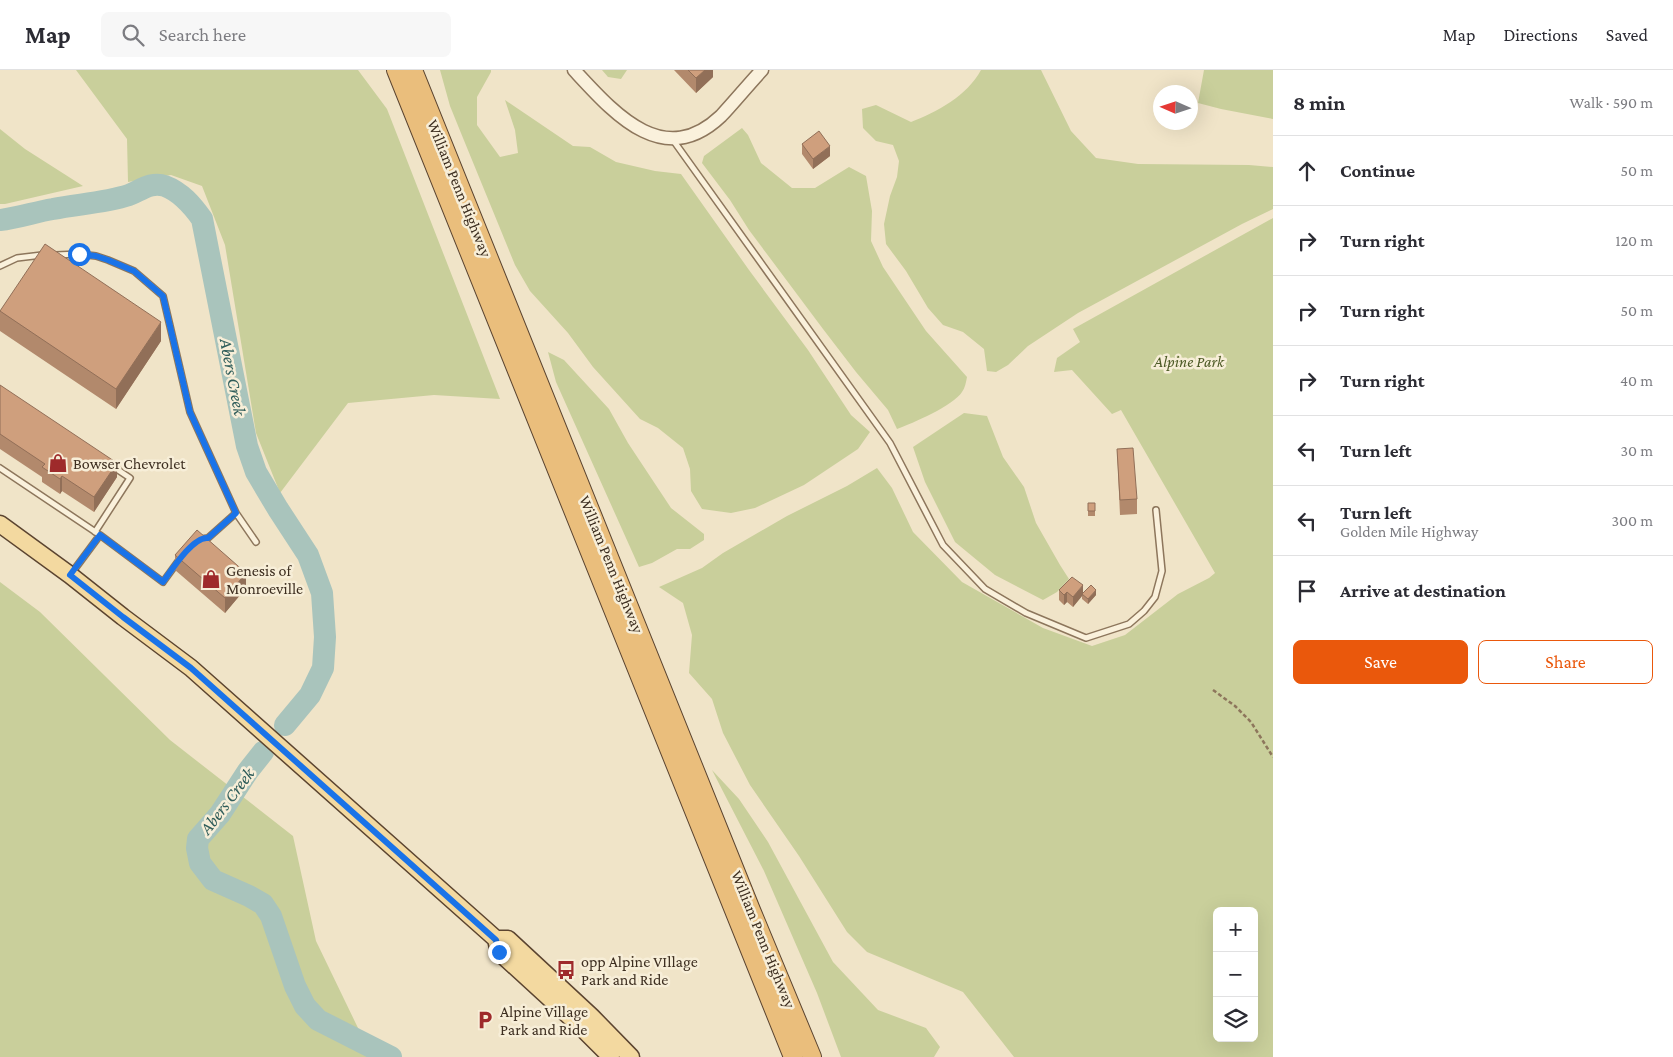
<!DOCTYPE html>
<html lang="en">
<head>
<meta charset="utf-8">
<style>
  body { margin:0; font-family:"Crimson Pro",serif; background:#f7f7f7; color:#2b2b33 }
  .controls { position:absolute; right:15px; bottom:15px; display:grid; overflow:hidden; border-radius:8px; box-shadow:0 5px 20px #0002 }
  .controls button { width:45px; height:45px; display:grid; place-items:center; padding:0; border:0; border-bottom:1px solid #e1e1e2; background:#fff; color:#2b2b33; font:25px sans-serif }
  .compass { position:absolute; left:1153px; top:15px; width:45px; height:45px; border-radius:50%; background:#fff; box-shadow:0 5px 20px #0002; rotate:273deg }
  .stop { position:absolute; width:15px; height:15px; margin:-11px; border:4px solid #1a73e8; border-radius:50%; background:#fff }
  .stop.end { background:#1a73e8; border-color:#fff; box-shadow:0 1px 5px #0008 }
  .list { margin:0; padding:0; list-style:none }
  h2 { display:flex; justify-content:space-between; align-items:center; height:65px; margin:0; padding:0 20px; font-size:21px }
  h2 small { font-size:16px; font-weight:400; color:#7c7c81 }
  .list li { display:grid; grid-template-columns:32px 1fr auto; gap:15px; align-items:center; box-sizing:border-box; height:70px; padding:0 20px; border-top:1px solid #e1e1e2 }
  .list b { display:block; font-size:19px; white-space:nowrap }
  .list p { margin:0; font-size:16px; white-space:nowrap; color:#7c7c81 }
  .list em { font-size:16px; font-style:normal; color:#7c7c81 }
  .actions { display:flex; gap:10px; padding:15px 20px }
  .actions a { flex:1; padding:11px 0; border:1px solid #ea580c; border-radius:8px; text-align:center; font-size:18px; color:#ea580c }
  .actions .main { background:#ea580c; color:#fff }
  .icon { flex:none; width:28px; height:28px; fill:none; stroke:currentColor; stroke-width:2; stroke-linecap:round; stroke-linejoin:round }
  .map { position:relative; flex:none; width:1273px; height:987px; overflow:hidden }
  header { display:flex; align-items:center; gap:30px; box-sizing:border-box; height:70px; padding:0 25px; background:#fff; border-bottom:1px solid #e1e1e2 }
  header strong { font-size:24px }
  nav { display:flex; gap:28px; margin-inline-start:auto; font-size:18px }
  .search { width:350px; height:45px; background:#f7f7f7; display:flex; align-items:center; gap:12px; box-sizing:border-box; padding:0 18px; border-radius:8px; color:#7c7c81; font-size:19px }
  main { display:flex }
  aside { flex:1; background:#fff }
  .map>svg:first-child { display:block }
  .green { fill:#c9cf9b; fill-rule:evenodd }
  .lines { fill:none; stroke-linecap:round; stroke-linejoin:round }
  .river { stroke:#a9c4bc; stroke-width:22 }
  .service-casing { stroke:#8d765c; stroke-width:8 }
  .tertiary-casing { stroke:#8d765c; stroke-width:15 }
  .primary-casing { stroke:#5b4430; stroke-width:19 }
  .trunk-casing { stroke:#5b4430; stroke-width:20 }
  .path { stroke:#8d765c; stroke-width:2.5; stroke-dasharray:4 2.5; stroke-linecap:butt }
  .service { stroke:#faf1dc; stroke-width:5 }
  .tertiary { stroke:#faf1dc; stroke-width:12 }
  .primary { stroke:#f3d9a0; stroke-width:16 }
  .trunk { stroke:#eabe7c; stroke-width:18 }
  .wall { fill:#b2896c }
  .shaded-wall { fill:#916f58 }
  .building { fill:#cf9f7d; stroke:#916f58 }
  .route { stroke:#1a73e8; stroke-width:6 }
  .labels { text-anchor:middle; stroke-width:5; stroke-linejoin:round; paint-order:stroke }
  .street-label { font-size:16px; fill:#3d2e20; stroke:#f7eed8 }
  .park-label { font-size:16px; font-style:italic; fill:#4d5a26; stroke:#f7eed8 }
  .poi-label { font-size:16px; fill:#3d2e20; stroke:#f7eed8; text-anchor:start }
  .water-label { font-size:18px; font-style:italic; fill:#2f5d5a; stroke:#f7eed8 }
</style>
</head>
<body>
<header>
<strong>Map</strong>
<div class="search"><svg class="icon" aria-label="search" viewBox="0 0 24 24"><circle cx="10" cy="10" r="6"/><path d="M15 15l6 6"/></svg>Search here</div>
<nav><a>Map</a><a>Directions</a><a>Saved</a></nav>
</header>
<main>
<div class="map">
<svg width="1273" height="987" viewBox="0 0 1273 987">
  <rect width="100%" height="100%" fill="#f0e4c8"/>
  <!-- green -->
  <path class="green" d="M76,0H358L387,39L500,329L434,325L348,333L280,423L256,363L225,175L202,116L171,105L128,112L127,69Z
    M440,0H491V2L477,27V55L500,87L518,83L515,60L505,30L573,76L590,77L616,92L655,101L681,104L749,200L808,280L851,345L870,362L858,379L804,415L755,438L731,443L702,439L691,421L690,399L683,378L658,358L640,349L593,297L568,263L530,221L515,195L463,68L450,36Z
    M602,0H627L621,9L608,7Z
    M981,0H1041L1071,61L1096,88L1138,94L1249,95L1273,97V139L1242,154L1078,243L1028,276L1008,295L996,302L987,301L984,279L963,262L943,255L928,238L906,201L886,174L884,154L890,126L897,107L899,91L893,75L876,71L863,58L862,39L876,35L911,52C937,42 967,26 981,0Z
    M1204,0H1273V49L1221,39L1198,33Z
    M742,58L748,65L761,93L792,118H815L849,97L866,106L872,141L871,171L883,197L926,261L967,307C966,312 965,318 962,322C953,336 913,353 897,359L888,340L856,302L823,259L749,160L730,130L702,93L704,86Z
    M0,59L25,79L83,116L5,134H0Z
    M1273,148V987H1014L963,922L867,882L847,862L799,786L750,715L723,663L712,629L689,603L692,565L683,533L659,517L702,498L723,483L787,446L847,416L877,398L892,418L913,462L962,512L1043,558L1092,576L1125,565L1178,524L1209,508L1215,503L1121,340L1112,344L1072,300L1054,302L1057,288L1080,272L1073,259ZM1217,841H1254V968H1217Z
    M548,282L564,290L609,339L628,373L671,438L704,464V470L690,479H677L652,493L639,497L556,312Z
    M964,343L987,346L1003,387L1024,417L1036,453L1060,495L1069,509L1057,522L1043,530L995,505L955,472L925,412L913,377Z
    M0,512L40,542L170,670L293,766L316,871L372,987H0Z
    M712,700L739,729L768,772L833,892L878,940L926,958L940,977L934,987H841L817,923L764,801Z"/>
  <g class="lines">
    <!-- river -->
    <path class="river" d="M0,150C18,148 35,142 53,139C78,134 104,133 129,125C140,121 151,111 165,116C181,122 192,135 202,149L247,376L256,402L278,439L308,485L322,523L325,567L323,598L310,625L285,655
      M263,682L248,701L220,744L198,769L197,778L200,793L213,810L249,826L263,834L271,846L295,916L305,936L318,950L391,987"/>
    <!-- service casing -->
    <g class="service-casing">
      <path id="service" d="M673,70L890,373L943,475L985,519L1026,543L1086,568L1129,554L1144,541L1155,527L1162,501L1156,440
        M56,185L79,184L96,186L108,190L134,201L163,226L190,342L236,443L208,468L201,469
        M0,196L17,188L42,185
        M0,398L97,463
        M236,443L256,472
        M95,462L130,408L112,396
        M71,504L100,465L163,512L179,490"/>
    </g>
    <!-- tertiary casing -->
    <g class="tertiary-casing">
      <path id="tertiary" d="M574,0C613,42 663,101 721,46C735,31 748,15 762,0"/>
    </g>
    <!-- primary casing -->
    <g class="primary-casing">
      <path id="primary" d="M0,454L70,505L123,547L191,598L496,869L499,882L581,957L611,987
        M496,869H508L591,946L631,987"/>
    </g>
    <!-- trunk casing -->
    <g class="trunk-casing">
      <path id="trunk" d="M396,0L793,987
        M413,0L751,840L812,987"/>
    </g>
    <!-- path -->
    <path class="path" d="M1213,620L1235,636L1251,652L1273,687"/>
    <!-- service -->
    <use href="#service" class="service"/>
    <!-- tertiary -->
    <use href="#tertiary" class="tertiary"/>
    <!-- primary -->
    <use href="#primary" class="primary"/>
    <!-- trunk -->
    <use href="#trunk" class="trunk"/>
  </g>
  <!-- wall -->
  <path class="wall" d="M674,0H713V7L696,23Z
    M802,74L830,86L813,99L802,84Z
    M0,240L161,271L116,339L0,261Z
    M0,315L117,407L94,442L62,421L60,424L42,412V407L0,379Z
    M1117,379L1137,429V444L1120,445Z
    M1095,433V446H1088V441Z
    M175,485L246,518L225,543L175,500Z
    M1059,520L1083,524L1096,525L1088,534L1082,529V525L1073,537L1067,532L1064,535L1059,530Z"/>
  <!-- shaded-wall -->
  <path class="shaded-wall" d="M705,0H713V7L696,23V8Z
    M830,76V86L813,99V89Z
    M161,252V271L116,339V319Z
    M117,393V407L94,442V427Z
    M62,406V421L60,424V409Z
    M246,503V518L225,543V528Z
    M1083,515V525L1073,537V527Z
    M1096,520V525L1088,534V529Z
    M1067,522V532L1064,535V525Z"/>
  <!-- building -->
  <path class="building" d="M688,0H705L696,8Z
    M819,61L830,76L813,89L802,74Z
    M45,174L161,252L116,319L0,241Z
    M0,315L117,393L94,427L62,406L60,409L42,397L45,394L0,364Z
    M1133,378L1137,429L1120,430L1117,379Z
    M1088,433H1095V441H1088Z
    M197,460L246,503L225,528L175,485Z
    M1072,507L1083,515L1073,527L1067,522L1064,525L1059,520Z
    M1091,515L1096,520L1088,529L1082,524Z"/>
  <g class="lines">
    <!-- route -->
    <path class="route" d="M79,184L96,186L108,190L134,201L163,226L190,342L236,443L208,468C193,466 171,501 163,512L100,465L70,505L123,547L191,598L496,870L499,882"/>
  </g>
  <!-- icons -->
  <defs>
    <g id="shop-bare" transform="scale(1.5)"><path d="M-5-2.5h2.3a2.7 3.5 0 0 1 5.4 0H5L5.5 6h-11ZM-1.5-2.5h3a1.5 2.3 0 0 0-3 0Z" fill="#9e2a2b" stroke="#f7eed8" stroke-width="2.5" paint-order="stroke"/></g>
    <g id="bus-bare" transform="scale(1.5)"><path d="M-5-6H5V4H4V6H2V4H-2V6H-4V4H-5ZM-3.5-4V0h7V-4ZM-3.5 1.2v1.5H-2V1.2ZM2 1.2v1.5H3.5V1.2Z" fill="#9e2a2b" stroke="#f7eed8" stroke-width="2.5" paint-order="stroke"/></g>
    <g id="parking-bare" transform="scale(1.5)"><path d="M-3.5-5.5H1a3.5 3.5 0 0 1 0 7H-1V5.5H-3.5ZM-1-3.4V-.6H.8a1.4 1.4 0 0 0 0-2.8Z" fill="#9e2a2b" stroke="#f7eed8" stroke-width="2.5" paint-order="stroke"/></g>
  </defs>
  <g fill-rule="evenodd">
    <use href="#shop-bare" x="58" y="393"/>
    <use href="#shop-bare" x="211" y="509"/>
    <use href="#bus-bare" x="566" y="900"/>
    <use href="#parking-bare" x="485" y="950"/>
  </g>
  <g class="labels">
    <!-- street labels -->
    <g class="street-label">
      <text transform="translate(460 118) rotate(68)" y="6">William Penn Highway</text>
      <text transform="translate(612 494) rotate(68)" y="6">William Penn Highway</text>
      <text transform="translate(764 869) rotate(68)" y="6">William Penn Highway</text>
    </g>
    <!-- park labels -->
    <g class="park-label">
      <text x="1189" y="297">Alpine Park</text>
    </g>
    <!-- poi labels -->
    <g class="poi-label">
      <text x="73" y="399">Bowser Chevrolet</text>
      <text x="226" y="506">Genesis of<tspan x="226" dy="18">Monroeville</tspan></text>
      <text x="581" y="897">opp Alpine VIllage<tspan x="581" dy="18">Park and Ride</tspan></text>
      <text x="500" y="947">Alpine Village<tspan x="500" dy="18">Park and Ride</tspan></text>
    </g>
    <!-- water labels -->
    <g class="water-label">
      <text transform="translate(233 307) rotate(79)" y="6">Abers Creek</text>
      <text transform="translate(227 731) rotate(-53)" y="6">Abers Creek</text>
    </g>
  </g>
</svg>
<div class="controls">
<button>+</button>
<button>−</button>
<button><svg class="icon" aria-label="layers" viewBox="0 0 24 24"><path d="M12 4l9 5-9 5-9-5zM3 14l9 5 9-5"/></svg></button>
</div>
<svg class="compass" viewBox="-18 -18 36 36"><path d="M0-13l5 13h-10z" fill="#e53935"/><path d="M0 13l5-13h-10z" fill="#7c7c81"/></svg>
<div class="stop" style="left:79px;top:184px"></div>
<div class="stop end" style="left:499px;top:882px"></div>
</div>
<aside>
<h2>8 min<small>Walk · 590 m</small></h2>
<ul class="list">
<li><svg class="icon" aria-label="ahead" viewBox="0 0 24 24"><path d="M12 20V5M6 11l6-6 6 6"/></svg><div><b>Continue</b></div><em>50 m</em></li>
<li><svg class="icon" aria-label="right" viewBox="0 0 24 24"><path d="M7 20v-9h11M14 6l5 5-5 5"/></svg><div><b>Turn right</b></div><em>120 m</em></li>
<li><svg class="icon" aria-label="right" viewBox="0 0 24 24"><path d="M7 20v-9h11M14 6l5 5-5 5"/></svg><div><b>Turn right</b></div><em>50 m</em></li>
<li><svg class="icon" aria-label="right" viewBox="0 0 24 24"><path d="M7 20v-9h11M14 6l5 5-5 5"/></svg><div><b>Turn right</b></div><em>40 m</em></li>
<li><svg class="icon" aria-label="left" viewBox="0 0 24 24"><path d="M17 20v-9H6M10 6l-5 5 5 5"/></svg><div><b>Turn left</b></div><em>30 m</em></li>
<li><svg class="icon" aria-label="left" viewBox="0 0 24 24"><path d="M17 20v-9H6M10 6l-5 5 5 5"/></svg><div><b>Turn left</b><p>Golden Mile Highway</p></div><em>300 m</em></li>
<li><svg class="icon" aria-label="arrive" viewBox="0 0 24 24"><path d="M6 21V4h12l-3 4 3 4H6"/></svg><div><b>Arrive at destination</b></div></li>
</ul>
<div class="actions"><a class="main">Save</a><a>Share</a></div>
</aside>
</main>
</body>
</html>
